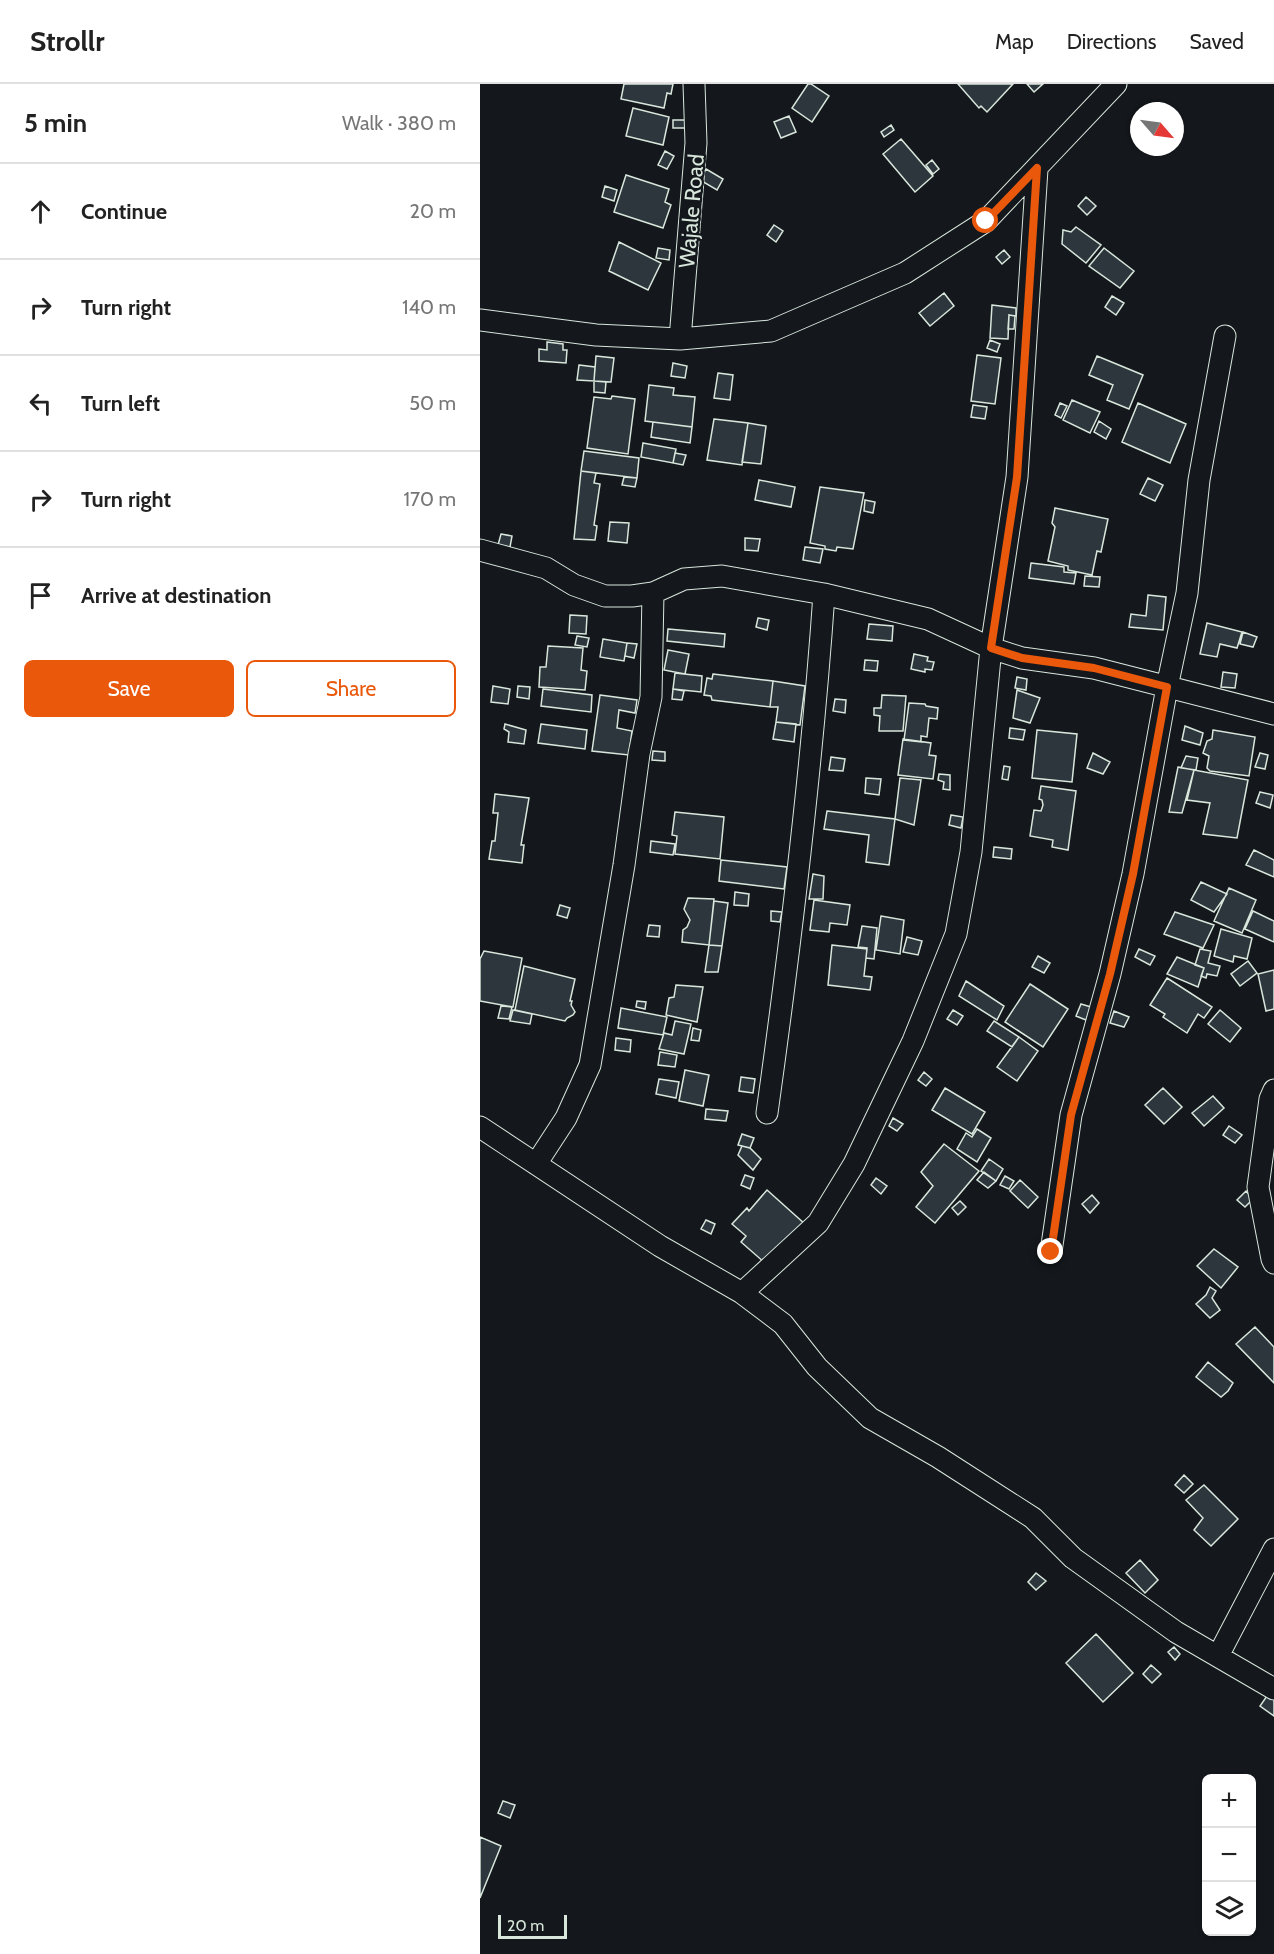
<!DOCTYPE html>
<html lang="en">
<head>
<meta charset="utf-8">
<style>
  body { margin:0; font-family:Cabin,sans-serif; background:#f2f2f2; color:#222 }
  .controls { position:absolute; right:18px; bottom:18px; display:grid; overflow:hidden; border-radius:9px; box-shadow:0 2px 4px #0004 }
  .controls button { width:54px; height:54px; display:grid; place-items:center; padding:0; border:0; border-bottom:2px solid #e0e0e0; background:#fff; color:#222; font:30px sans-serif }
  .compass { position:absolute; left:650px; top:18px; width:54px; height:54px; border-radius:50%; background:#fff; box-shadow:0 2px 4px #0004; rotate:118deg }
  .scale { position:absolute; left:18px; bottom:15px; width:69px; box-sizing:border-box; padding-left:6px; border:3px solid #d8e6dc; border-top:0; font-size:16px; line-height:21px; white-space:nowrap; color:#d8e6dc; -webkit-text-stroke:4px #14181c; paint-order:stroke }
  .stop { position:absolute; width:18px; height:18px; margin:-14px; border:4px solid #ea580c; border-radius:50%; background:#fff }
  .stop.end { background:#ea580c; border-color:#fff; box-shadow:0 2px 6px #0008 }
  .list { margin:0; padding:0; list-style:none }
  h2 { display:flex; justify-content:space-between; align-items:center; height:78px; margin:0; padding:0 24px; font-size:26px }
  h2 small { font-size:20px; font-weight:400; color:#767676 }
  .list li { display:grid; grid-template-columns:39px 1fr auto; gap:18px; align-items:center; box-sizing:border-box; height:96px; padding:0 24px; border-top:2px solid #e0e0e0 }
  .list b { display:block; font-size:22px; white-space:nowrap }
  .list em { font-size:20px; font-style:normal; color:#767676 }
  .actions { display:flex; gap:12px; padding:18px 24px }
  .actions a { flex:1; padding:14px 0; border:2px solid #ea580c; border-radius:9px; text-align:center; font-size:21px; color:#ea580c }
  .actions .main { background:#ea580c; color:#fff }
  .icon { flex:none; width:33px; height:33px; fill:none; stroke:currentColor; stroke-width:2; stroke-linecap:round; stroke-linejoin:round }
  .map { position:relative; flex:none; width:794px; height:1870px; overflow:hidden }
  header { display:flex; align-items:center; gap:36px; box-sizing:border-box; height:84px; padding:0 30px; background:#fff; border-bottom:2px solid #e0e0e0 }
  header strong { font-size:28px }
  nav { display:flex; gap:33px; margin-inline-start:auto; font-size:21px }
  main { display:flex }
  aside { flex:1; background:#fff }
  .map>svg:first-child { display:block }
  .building { fill:#2c363c; stroke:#d8e6dc; stroke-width:1.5 }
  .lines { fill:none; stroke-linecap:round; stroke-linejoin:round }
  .street-casing { stroke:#d8e6dc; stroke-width:23 }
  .street { stroke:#14181c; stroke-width:21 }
  .route { stroke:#ea580c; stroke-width:8 }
  .labels { text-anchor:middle; stroke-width:4.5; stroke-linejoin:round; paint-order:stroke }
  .street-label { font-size:22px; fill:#d8e6dc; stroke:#14181c }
</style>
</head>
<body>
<header>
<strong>Strollr</strong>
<nav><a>Map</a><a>Directions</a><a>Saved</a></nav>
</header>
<main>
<aside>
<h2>5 min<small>Walk · 380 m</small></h2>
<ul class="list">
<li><svg class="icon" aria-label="ahead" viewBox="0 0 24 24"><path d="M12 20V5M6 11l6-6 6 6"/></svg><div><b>Continue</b></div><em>20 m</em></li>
<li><svg class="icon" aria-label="right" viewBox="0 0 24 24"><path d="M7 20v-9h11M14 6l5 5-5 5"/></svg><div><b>Turn right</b></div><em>140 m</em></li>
<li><svg class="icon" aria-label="left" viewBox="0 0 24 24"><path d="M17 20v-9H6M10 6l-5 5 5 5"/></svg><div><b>Turn left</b></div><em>50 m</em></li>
<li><svg class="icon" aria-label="right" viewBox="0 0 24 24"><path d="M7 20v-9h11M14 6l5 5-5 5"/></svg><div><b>Turn right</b></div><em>170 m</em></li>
<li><svg class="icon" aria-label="arrive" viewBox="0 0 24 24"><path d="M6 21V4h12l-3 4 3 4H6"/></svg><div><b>Arrive at destination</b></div></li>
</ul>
<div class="actions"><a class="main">Save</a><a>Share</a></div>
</aside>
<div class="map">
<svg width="794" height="1870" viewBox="0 0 794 1870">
  <rect width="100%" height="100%" fill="#14181c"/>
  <!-- building -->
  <path class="building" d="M144,0H193L191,10L187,9L184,24L141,15Z
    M328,0H331L349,12L332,38L312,24Z
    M478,0H533L507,28L501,22L499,24Z
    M547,0H563L554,8Z
    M153,24L189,33L183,61L146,52Z
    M309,32L316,48L301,54L294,38Z
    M193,36H208V44H193Z
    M411,41L414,46L404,53L401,48Z
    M421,55L453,92L435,108L403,70Z
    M185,67L194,72L187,85L178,81Z
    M452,76L459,85L453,90L446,81Z
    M226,85L243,95L237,106L220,96Z
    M146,91L189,105L185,118L191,121L183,144L134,128Z
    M125,102L137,106L134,117L122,113Z
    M606,113L616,122L607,131L598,122Z
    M294,141L303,147L296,158L287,151Z
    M596,143L621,161L606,179L582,160L583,146L591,148Z
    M139,158L181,179L168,206L129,187Z
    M178,164L190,166L189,176L176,174Z
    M624,164L654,187L640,204L609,182Z
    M524,166L530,173L522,180L516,173Z
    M464,209L474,222L450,242L439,229Z
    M632,212L644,219L636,231L625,223Z
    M512,221L536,224V232L529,231L528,255L510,254Z
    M529,231L535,232L534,245H528Z
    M510,256L520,260L517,268L507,264Z
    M67,258L83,260V266H87L86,279L59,277V265L67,266Z
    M497,271L521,274L515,320L491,317Z
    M116,272L134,274L131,298L114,297Z
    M617,272L663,291L649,325L627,316L633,301L609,291Z
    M193,279L207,282L205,294L191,292Z
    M99,281L115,283L114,297L97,296Z
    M238,289L253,291L250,316L234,314Z
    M114,297L126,298L125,309L114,308Z
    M169,301L194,304L193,311L215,313L212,343L165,337Z
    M132,312L155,315L148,370L107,364L114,313L131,315Z
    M592,316L620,328L610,349L583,336Z
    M580,319L587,322L581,334L575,331Z
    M658,319L706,340L690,379L642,358Z
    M493,321L507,323L505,335L491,333Z
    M234,335L268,339L262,381L227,376Z
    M619,337L631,345L626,355L614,348Z
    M173,338L212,343L210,359L171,353Z
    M268,339L286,342L281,380L262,378Z
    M163,359L196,365L193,379L161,373Z
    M104,367L159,374L157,394L101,387Z
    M195,369L206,371L203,381L193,379Z
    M101,387L116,389L114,399L120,400L114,441L117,442L115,456L94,455Z
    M144,393L157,394L155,403L142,401Z
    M668,394L683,401L675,417L660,410Z
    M279,396L315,403L311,423L275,416Z
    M340,403L384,409L373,465L357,463L356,467L345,465V462L330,459Z
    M385,416L395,418L393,429L384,427Z
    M575,424L628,435L621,468L617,467L612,491L588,486V482L568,477L575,443L572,439Z
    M130,438L149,439L147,459L128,457Z
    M21,450L32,452L30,463L18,461Z
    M265,454L280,455L278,467L265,466Z
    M325,463L343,465L340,479L323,476Z
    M551,479L584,483V488L596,489L594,500L549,494Z
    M605,492L620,493L619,503L604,502Z
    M668,511L686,513L683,546L649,543L651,530L666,532Z
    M90,531L107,532L106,550L89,549Z
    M278,534L289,536L287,546L276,543Z
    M727,539L762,548L757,564L740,560L737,573L720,570Z
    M389,540L413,542L412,557L387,555Z
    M188,545L245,550L244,563L187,557Z
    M763,548L777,553L773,563L760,560Z
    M97,552L109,554L107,563L95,561Z
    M123,555L147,559L144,577L120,573Z
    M147,559L157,560L154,574L145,572Z
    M68,562L103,564L101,586L107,587L105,606L59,603L60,583H66Z
    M188,566L209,570L205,590L184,586Z
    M434,570L448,573L447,577L454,578L452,586L445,585V588L431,585Z
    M385,576L398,577L397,587L384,586Z
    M743,588L757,590L755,604L741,603Z
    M195,589L222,592L221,608L193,605Z
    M233,590L293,597L290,623L232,616L231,612L224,611L227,594L232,595Z
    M537,593L547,595L546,606L535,604Z
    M293,597L325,602L320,641L296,638L298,623H290Z
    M13,602L30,605L28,620L11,618Z
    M38,602L50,603L49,615L37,613Z
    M63,605L112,611L111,628L61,622Z
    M193,605L204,607L202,616L192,615Z
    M537,606L560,614L550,639L533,634Z
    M120,611L157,616L155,629L139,626L137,644L152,647L149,671L112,667Z
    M402,611L426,612L423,647H399L400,632L394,631V624H401Z
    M355,615L366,616L365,629L353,627Z
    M429,619L445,620L446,622L458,624L457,635L449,634L447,653L441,652V658L424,656Z
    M296,638L316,640L314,658L293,655Z
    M25,640L46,646L44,660L28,658L29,648L24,645Z
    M61,640L107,646L105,665L58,659Z
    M705,642L723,649L720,661L702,656Z
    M530,644L545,646L543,656L529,654Z
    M557,646L597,650L592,698L552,694Z
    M733,646L775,653L769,692L730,687L727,684L729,672L723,669L727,657L732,655Z
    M423,655L451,659L449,671L456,672L453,695L418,691Z
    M173,667L185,668V677L172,676Z
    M613,669L630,678L623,690L607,684Z
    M780,669L788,671L785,685L775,683Z
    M706,672L718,674L716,686L701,684Z
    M351,673L365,675L363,687L349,686Z
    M524,682L530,683L528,696L522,695Z
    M698,683L714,686L702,729L689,728Z
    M714,686L768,696L757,754L723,750L730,719L707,716Z
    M459,690L470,691V706L463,705L464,698L458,696Z
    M386,694L401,695L399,711L385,709Z
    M420,694L441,696L434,741L415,735Z
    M561,702L596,707L588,766L572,763L573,756L550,752L554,726L561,727L563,721L562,716L559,715Z
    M780,708L793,711L790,724L776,719Z
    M15,710L49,714L41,761H44L42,779L9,775L12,757H15L18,729H13Z
    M347,727L415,735L409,781L386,778L389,751L344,745Z
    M195,728L244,733L240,775L195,770L197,752L192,751Z
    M471,731L483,733L481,744L469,741Z
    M171,757L195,760L193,771L170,768Z
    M514,763L532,765L531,775L513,773Z
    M774,766L794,776V793L766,781Z
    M241,776L307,783L304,805L239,797Z
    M333,790L344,792L343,815H329Z
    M721,798L747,810L734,828L711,816Z
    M749,804L776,816L762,849L734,837Z
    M255,808L269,810L268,822L254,821Z
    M208,814L234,815L229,861L202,858L203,846L207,843L210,836L204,825Z
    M334,816L370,821L367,841L350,839L349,848L330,846Z
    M234,817L248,819L242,862L229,861Z
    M80,821L90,824L87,834L77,831Z
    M291,827L302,828L300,838L291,837Z
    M773,827L794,837V858L765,845Z
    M695,828L734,841L723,864L684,850Z
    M401,832L424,836L420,870L396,866Z
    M169,841L180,842L179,853L167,852Z
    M382,842L397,844L394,875L386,874L387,864L378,863Z
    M741,845L772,854L767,875L754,872L753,878L734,872Z
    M427,853L442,857L438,871L423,868Z
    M229,861L242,862L238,888H225Z
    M352,861L387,865L384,892L392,893L390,906L348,901Z
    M659,865L675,872L670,881L655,873Z
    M720,865L731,867L728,879L740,882L737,892L727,890L726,894L721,892L724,884L715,881Z
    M4,867L42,874L33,923L0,917V875Z
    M558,872L570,879L564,889L552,883Z
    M697,873L724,884L718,903L687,890Z
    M768,877L777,889L760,902L751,890Z
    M44,882L95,895L90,917H92L91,921L95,928L93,931L87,934L85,937L35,926Z
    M794,886V925L786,927L778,890Z
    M687,894L732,923L724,934L718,930L707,949L683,933L685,930L670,921Z
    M486,897L524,922L517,936L479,912Z
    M550,900L588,925L563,963L525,938Z
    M196,901L223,903L217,938L186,931L189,914L194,913Z
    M157,917L166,918L165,925L156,923Z
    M601,920L611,923L606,936L596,932Z
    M21,922L32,923L29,935L18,934Z
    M141,924L187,933L183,951L138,944Z
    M33,926L52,930L50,940L30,937Z
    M473,926L483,932L477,941L467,935Z
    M740,926L761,944L750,958L728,940Z
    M634,927L649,933L644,943L630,939Z
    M195,937L211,940L204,970L179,965L184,949L192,951Z
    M514,937L539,953L532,963L507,947Z
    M213,944L221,946L219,957L211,956Z
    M539,953L558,967L537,997L517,983Z
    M136,954L151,956L150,968L135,966Z
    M180,968L197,971L195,983L178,981Z
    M205,986L229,991L223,1022L199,1017Z
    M444,988L452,995L446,1002L438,996Z
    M261,993L275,995L273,1009L259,1007Z
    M179,995L199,998L196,1014L176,1010Z
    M465,1004L505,1028L492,1050L452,1026Z
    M683,1004L702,1023L684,1040L665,1021Z
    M733,1012L744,1024L724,1042L712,1029Z
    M226,1025L248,1027L246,1037L225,1035Z
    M413,1034L423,1040L417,1047L409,1042Z
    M749,1042L762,1051L755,1059L743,1051Z
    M497,1045L511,1054L497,1078L477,1065L486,1049L492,1053Z
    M262,1050L274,1054L270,1064L258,1061Z
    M464,1060L499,1087L455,1139L436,1123L453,1102L441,1088Z
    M262,1062L270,1064L281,1075L273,1086L258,1071Z
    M509,1075L523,1085L516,1097L501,1087Z
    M504,1088L516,1097L508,1104L497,1096Z
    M265,1091L274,1094L270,1105L261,1101Z
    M525,1092L534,1097L529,1105L520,1101Z
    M396,1094L407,1102L401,1110L391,1101Z
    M540,1096L558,1113L548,1124L530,1107Z
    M287,1106L326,1141L285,1179L261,1158L266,1152L252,1140L267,1124L269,1127Z
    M766,1107L773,1115L765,1123L757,1116Z
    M612,1111L619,1119L610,1129L602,1120Z
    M480,1117L486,1123L478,1131L472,1124Z
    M226,1136L235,1140L231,1150L221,1145Z
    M734,1165L758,1183L741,1204L717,1182Z
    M730,1203L736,1207L732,1214L740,1226L730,1234L716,1220L726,1211Z
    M775,1243L794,1263V1299L756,1260Z
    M728,1278L753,1299L748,1307L741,1313L716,1293Z
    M704,1391L713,1400L704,1409L695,1401Z
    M724,1401L758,1435L731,1462L714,1446L723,1434L706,1416Z
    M660,1476L678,1496L665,1509L646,1489Z
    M556,1489L566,1497L556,1506L548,1498Z
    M616,1550L653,1589L623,1618L586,1579Z
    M694,1563L700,1570L695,1576L688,1568Z
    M671,1581L681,1590L672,1599L663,1590Z
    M789,1609L794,1613V1632L780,1622Z
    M23,1717L35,1721L30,1734L18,1729Z
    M0,1753L21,1762L0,1814Z"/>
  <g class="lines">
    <!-- street casing -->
    <g class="street-casing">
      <path id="street" d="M0,236L116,251L200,255L291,247L425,189L506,137L636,0
        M200,255L216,59L214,0
        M0,466L66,484L94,501L125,512H152L173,509L204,495L242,492L344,510L448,535L511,564L542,574L614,584L794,630
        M794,1006L790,1015L778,1103L792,1175L794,1179
        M287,1029C311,857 332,684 344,510
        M0,1043L180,1162L262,1209L303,1240L337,1283L390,1334L458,1373L553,1434L593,1474L696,1548L794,1605
        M56,1080L86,1034L110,981L144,781L159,670L171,613L173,509
        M571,1168L591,1031L630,890L653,790L687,603L707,509L719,396L745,252
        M262,1209L338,1139L374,1080L433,957L476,850L491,768L511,564L537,393L557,85
        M738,1572L794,1465"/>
    </g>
    <!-- street -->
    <use href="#street" class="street"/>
  </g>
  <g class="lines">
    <!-- route -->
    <path class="route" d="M506,137L557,84L537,393L511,564L542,574L614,584L687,603L653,790L630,890L591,1031L571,1168"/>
  </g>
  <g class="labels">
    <!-- street labels -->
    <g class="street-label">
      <text transform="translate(211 127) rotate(-85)" y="8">Wajale Road</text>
    </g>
  </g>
</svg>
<div class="controls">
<button>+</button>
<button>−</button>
<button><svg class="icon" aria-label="layers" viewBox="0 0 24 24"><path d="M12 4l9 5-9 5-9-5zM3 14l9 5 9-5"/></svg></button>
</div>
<svg class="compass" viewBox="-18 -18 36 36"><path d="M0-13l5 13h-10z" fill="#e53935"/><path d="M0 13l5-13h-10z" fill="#767676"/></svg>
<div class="scale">20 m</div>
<div class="stop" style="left:506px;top:137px"></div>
<div class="stop end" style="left:571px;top:1168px"></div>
</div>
</main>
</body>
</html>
